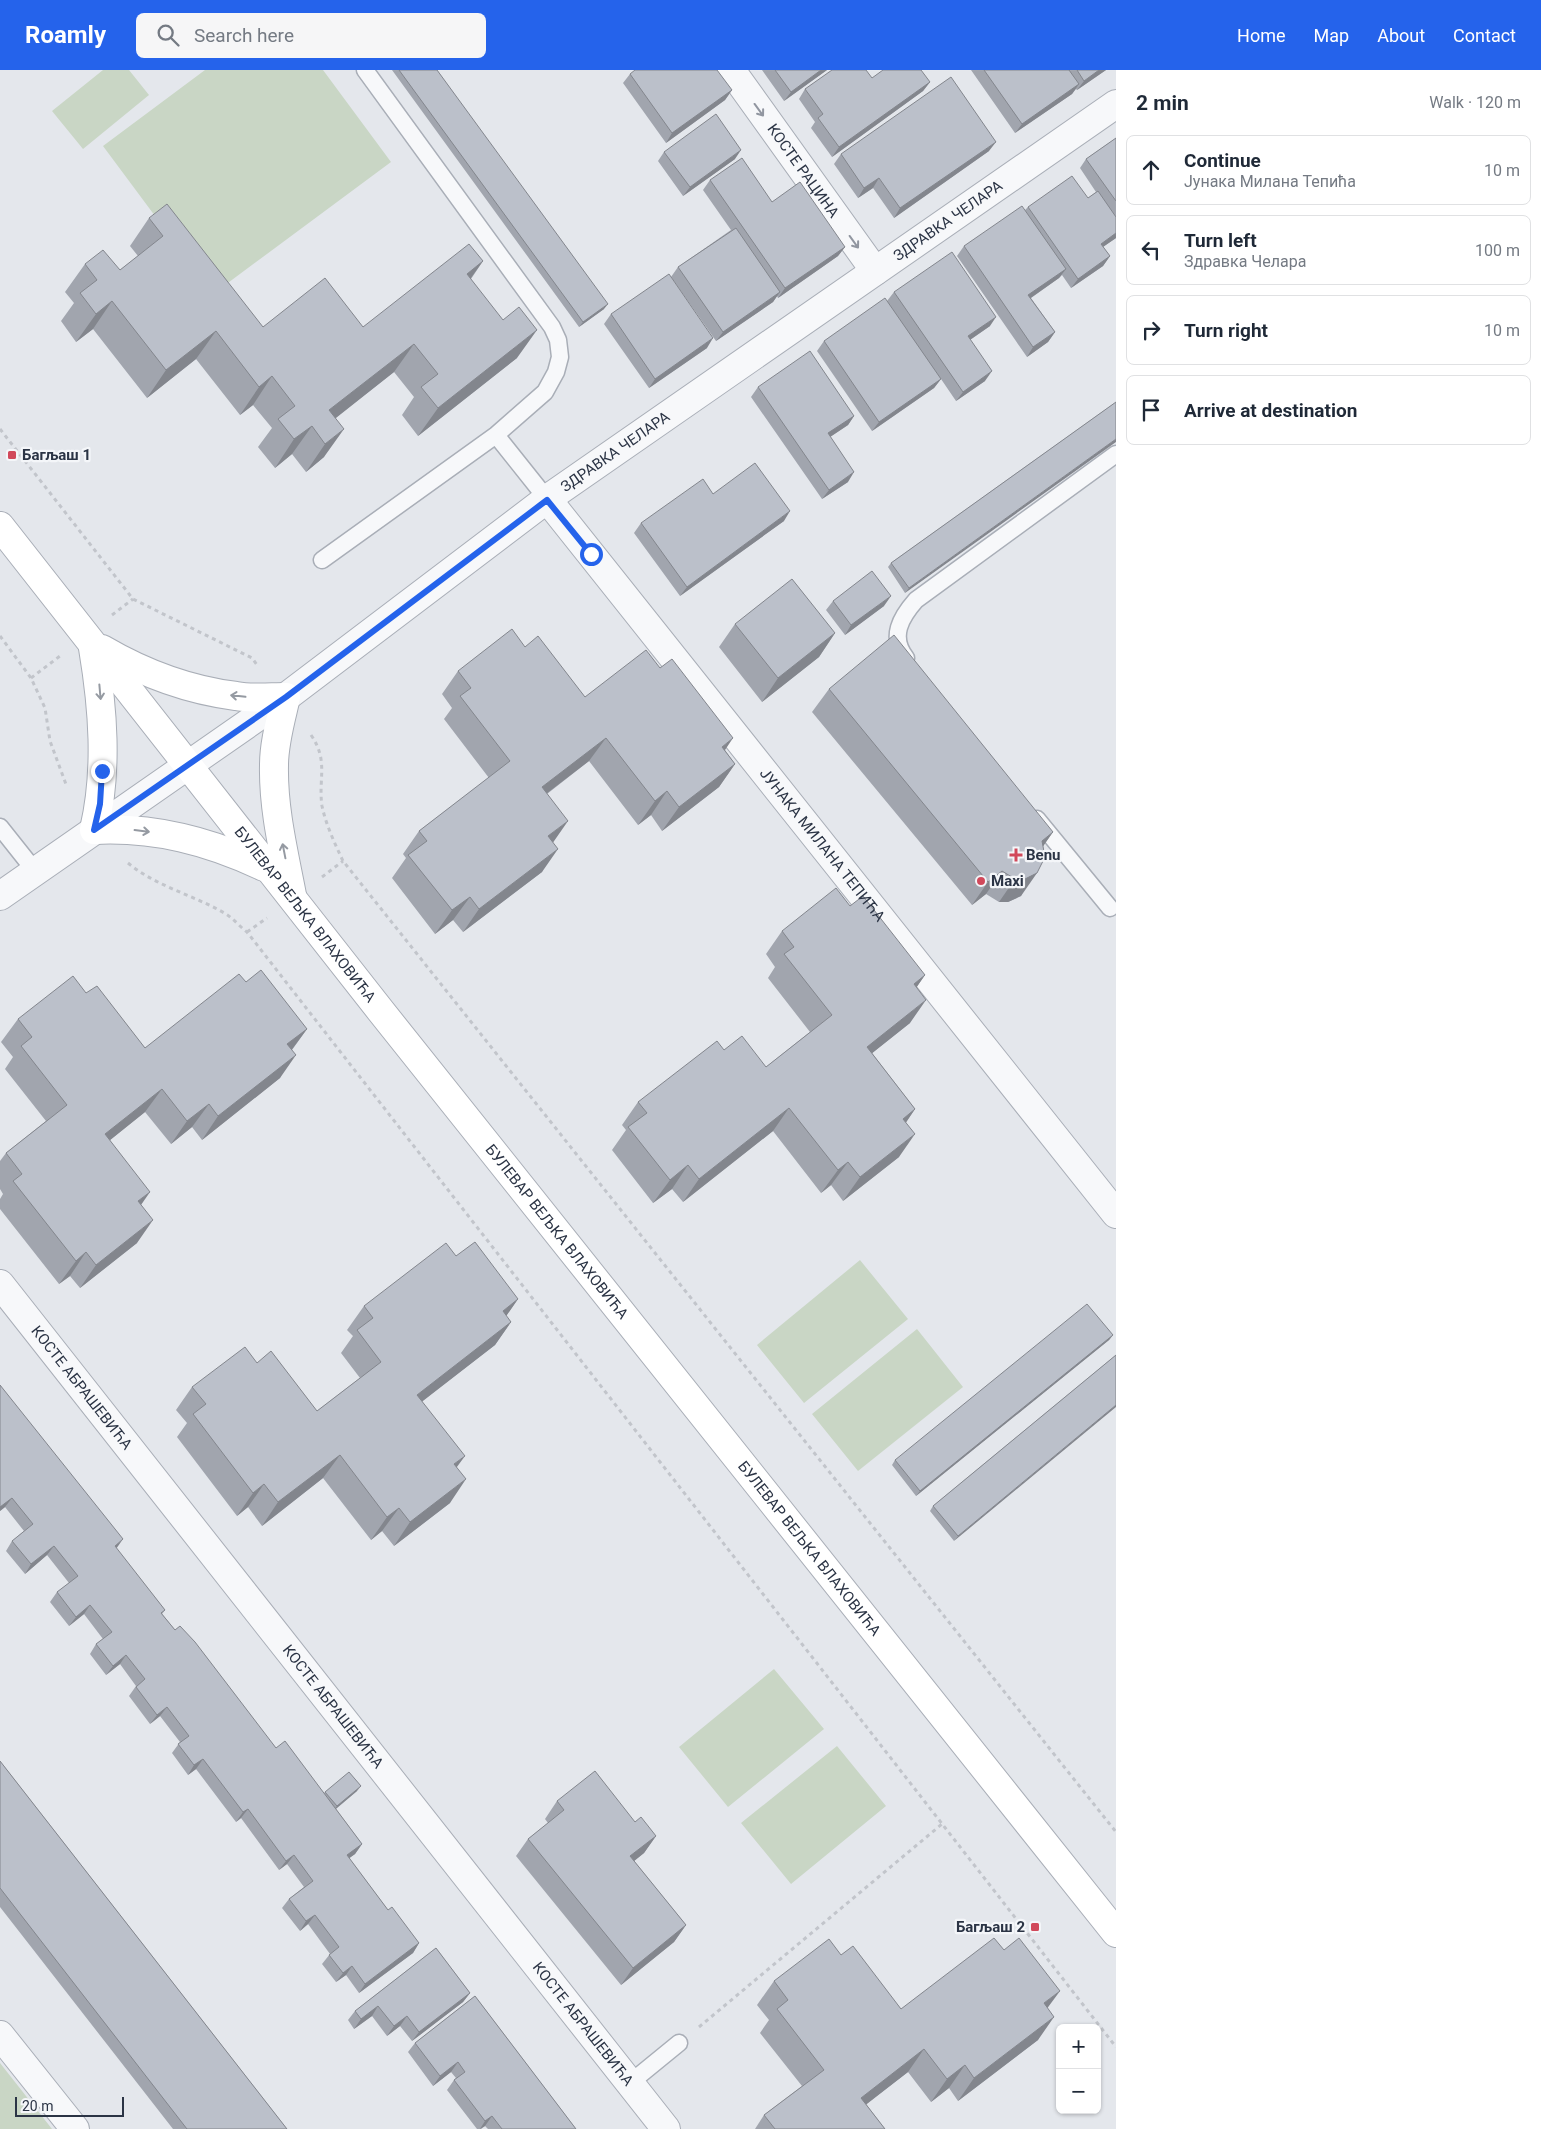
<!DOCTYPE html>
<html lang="en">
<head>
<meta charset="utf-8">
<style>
  body { margin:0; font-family:Roboto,sans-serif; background:#f6f6f7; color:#1f2937 }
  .controls { position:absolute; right:15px; bottom:15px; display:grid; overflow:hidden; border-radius:8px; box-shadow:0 1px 4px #0004 }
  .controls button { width:45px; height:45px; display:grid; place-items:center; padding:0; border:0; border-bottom:1px solid #e0e1e3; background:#fff; color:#1f2937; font:25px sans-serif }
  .scale { position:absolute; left:15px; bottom:12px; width:109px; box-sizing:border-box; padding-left:5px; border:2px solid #2b3445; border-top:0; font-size:14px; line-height:18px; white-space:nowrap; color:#2b3445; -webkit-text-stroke:4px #f4f6f9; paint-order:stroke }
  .stop { position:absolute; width:15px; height:15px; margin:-11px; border:4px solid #2563eb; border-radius:50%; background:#fff }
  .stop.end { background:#2563eb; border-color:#fff; box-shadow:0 1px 5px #0008 }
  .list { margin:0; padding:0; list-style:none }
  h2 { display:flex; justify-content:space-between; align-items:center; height:65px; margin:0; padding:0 20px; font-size:21px }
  h2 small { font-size:16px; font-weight:400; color:#747a83 }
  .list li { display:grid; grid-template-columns:32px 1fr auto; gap:15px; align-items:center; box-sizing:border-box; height:70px; margin:0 10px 10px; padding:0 10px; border:1px solid #e0e1e3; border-radius:8px }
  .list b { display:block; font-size:19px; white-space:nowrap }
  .list p { margin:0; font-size:16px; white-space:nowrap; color:#747a83 }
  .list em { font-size:16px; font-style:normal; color:#747a83 }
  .icon { flex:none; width:28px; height:28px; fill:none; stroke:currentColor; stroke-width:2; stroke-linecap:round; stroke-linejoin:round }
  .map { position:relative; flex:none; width:1116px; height:2059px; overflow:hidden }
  header { display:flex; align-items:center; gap:30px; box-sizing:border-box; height:70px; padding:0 25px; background:#2563eb; color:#fff }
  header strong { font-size:24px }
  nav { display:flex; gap:28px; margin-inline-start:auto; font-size:18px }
  .search { width:350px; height:45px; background:#f6f6f7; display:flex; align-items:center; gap:12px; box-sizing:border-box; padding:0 18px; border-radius:8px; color:#747a83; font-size:19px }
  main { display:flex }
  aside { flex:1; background:#fff }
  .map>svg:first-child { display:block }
  .green { fill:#c9d6c5 }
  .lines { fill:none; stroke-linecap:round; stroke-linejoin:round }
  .lane-casing { stroke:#a9aeb7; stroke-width:19 }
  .street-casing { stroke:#a9aeb7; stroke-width:30 }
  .secondary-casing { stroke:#a9aeb7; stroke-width:30 }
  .path { stroke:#c2c5cb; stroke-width:3; stroke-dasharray:4 4; stroke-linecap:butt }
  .lane { stroke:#f7f8fa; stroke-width:16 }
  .street { stroke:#f7f8fa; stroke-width:28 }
  .secondary { stroke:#fff; stroke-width:28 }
  .wall { fill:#a1a5ae }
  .shaded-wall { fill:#83868d }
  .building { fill:#bbc0ca; stroke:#83868d }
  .oneway { stroke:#9196a0 }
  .oneway2 { stroke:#959aa2 }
  .route { stroke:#2563eb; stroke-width:6 }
  .poi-dot { fill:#d1495b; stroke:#f4f6f9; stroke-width:2 }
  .labels { text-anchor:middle; stroke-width:4.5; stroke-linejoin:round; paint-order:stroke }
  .street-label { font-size:15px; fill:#2b3445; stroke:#f4f6f9 }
  .poi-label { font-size:15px; font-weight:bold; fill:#2b3445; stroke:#f4f6f9; text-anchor:start }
</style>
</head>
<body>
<header>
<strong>Roamly</strong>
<div class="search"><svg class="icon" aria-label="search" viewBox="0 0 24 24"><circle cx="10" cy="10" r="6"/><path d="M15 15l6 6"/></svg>Search here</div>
<nav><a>Home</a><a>Map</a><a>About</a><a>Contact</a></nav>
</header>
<main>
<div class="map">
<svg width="1116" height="2059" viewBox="0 0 1116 2059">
  <rect width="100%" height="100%" fill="#e4e7ec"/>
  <!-- green -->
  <path class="green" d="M103,0H129L149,25L83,79L52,41Z
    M205,0H323L391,92L213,224L103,76Z
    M860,1190L908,1249L804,1333L757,1275Z
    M917,1259L963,1317L858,1401L812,1344Z
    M774,1599L824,1659L728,1737L679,1677Z
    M837,1676L886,1736L791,1814L741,1753Z
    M0,1993L52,2059H0Z"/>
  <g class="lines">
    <!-- lane casing -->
    <g class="lane-casing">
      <path id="lane" d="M496,365L547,429
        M322,490L496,365L545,322L556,302L560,287L558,270L552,257L365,0
        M906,588C889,567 901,547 916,530L1116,384
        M1037,749L1110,838
        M0,757L35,801
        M630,2013L679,1973"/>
    </g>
    <!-- street casing -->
    <g class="street-casing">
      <g id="street">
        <path id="s1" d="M731,0L875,201"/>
        <path id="s2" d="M547,429L1116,1144"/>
        <path id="s3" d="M0,826L286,627L547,429L1116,34"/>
        <path id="s4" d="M0,1214L666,2059"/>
        <path d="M0,1965L75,2059"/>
      </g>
    </g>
    <!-- secondary casing -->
    <g class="secondary-casing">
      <g id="secondary">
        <path id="s5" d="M0,456L380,940L1116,1863"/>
        <path d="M93,578C103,638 108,700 94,760C155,757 209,771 264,797"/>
        <path d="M102,579C143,603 188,620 236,626C252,629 270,627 286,627C281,649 274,672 274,695C273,739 284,783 292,825"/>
      </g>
    </g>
    <!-- path -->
    <path class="path" d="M0,359L133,529L252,588L257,595
      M112,545L133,529
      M0,566L31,608L45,638L50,671L67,717
      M31,608L60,586
      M311,665C329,691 318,709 322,736C326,755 335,774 343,791L1116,1762
      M128,793C157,817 194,825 226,844C234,849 240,857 247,862L1116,1977
      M322,807L343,791
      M247,862L267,848
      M699,1957L942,1754"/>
    <!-- lane -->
    <use href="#lane" class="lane"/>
    <!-- street -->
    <use href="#street" class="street"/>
    <!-- secondary -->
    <use href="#secondary" class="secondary"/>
  </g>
  <!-- wall -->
  <path class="wall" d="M392,0H437L604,239L579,257Z
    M762,0H827L784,31Z
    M971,0H1106L1077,20L1076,19L1072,24L1015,63Z
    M630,4L732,20L725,30L666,73L623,13Z
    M872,8L930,12L923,21L832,87L811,58L815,52L799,29L805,19Z
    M1116,68V168L1103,177L1110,186L1103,196L1071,218L1062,205L1059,208L1031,228L1055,262L1048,272L1027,287L957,186L964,176L1025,140L1028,137L1088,128L1096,122L1080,98L1086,89Z
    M989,81L894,148L873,118L858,128L834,94L841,84Z
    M664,82L735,89L683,126L658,91Z
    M710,110L772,132L845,177L838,186L778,228L777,226L773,232L716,271L671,207L678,197L731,160L703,120Z
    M149,148L263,257H363L483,191L471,209L517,288L418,366L402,345L414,327L394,302L335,348L324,387L306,402L292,384L275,398L258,377L272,358L253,335L240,345L196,289L147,328L93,259L76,272L61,251L74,233L65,222L85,194L120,200L138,186L130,176Z
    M894,222L990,256L970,270L985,311L956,331L941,309L934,318L872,361L817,281L824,271L887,231Z
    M611,244L707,278L649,318L604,254Z
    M758,317L854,346L848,355L830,367L848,412L822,429L751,327Z
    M1116,332L905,523L888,497L891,493Z
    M713,424L784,451L680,526L634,463L641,453Z
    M833,531L884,536L845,565L826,540Z
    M735,554L835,563L819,587L762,632L719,577Z
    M525,577L585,627L725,680L735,694L719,717L662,761L651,745L638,755L589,691L547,724L553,773L542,802L463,862L453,850L435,864L392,808L406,788L403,784L419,761L489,708L444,649L452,638L442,624L458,601Z
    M829,619L1053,762L1043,776L1021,826L1008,832H999L986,824L972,835L812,642Z
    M850,836L925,905L916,918L910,953L872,983L915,1039L906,1052L899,1087L843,1131L831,1115L821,1123L773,1061L683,1132L672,1119L653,1133L612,1080L626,1060L622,1055L638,1032L724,980L766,997L810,962L768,908L775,897L766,884L782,861Z
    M246,912L307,959L292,980L280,1008L202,1070L192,1057L171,1074L145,1042L110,1070L141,1135L137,1173L80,1218L70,1206L59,1214L0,1139V1129L3,1124L0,1119V1091L6,1083L46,1051L5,999L13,987L1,972L18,949L86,923L145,978Z
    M456,1186L518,1229L506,1246L511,1252L495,1275L422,1331L457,1397L450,1433L394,1476L382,1461L371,1470L323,1408L262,1456L248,1437L237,1446L177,1367L187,1353L176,1340L192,1317L257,1293L317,1341L360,1308L341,1283L353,1266L347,1260L364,1236Z
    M1113,1265L1109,1270L916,1426L892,1395L895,1390Z
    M1116,1285L954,1471L930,1441L933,1436Z
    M0,1315L116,1479L165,1540L162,1544L175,1560L276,1678L324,1723L325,1722L357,1721L336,1739L362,1774L355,1784L349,1788L388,1840L419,1873L413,1883L359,1923L346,1905L336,1912L322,1894L330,1884L308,1854L300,1861L282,1838L289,1829L304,1817L287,1794L279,1800L241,1748L236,1752L196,1699L188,1705L172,1683L180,1672L160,1646L150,1654L129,1626L136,1616L120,1594L106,1605L90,1584L96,1574L103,1569L84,1544L69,1556L50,1532L57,1522L69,1513L47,1485L25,1504L6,1481L12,1471L24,1461L5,1437L0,1441Z
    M0,1691L287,2059H173L0,1837Z
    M557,1731L635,1752L656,1766L644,1783L634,1791L686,1855L674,1872L621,1915L516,1786L528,1769L548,1753L545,1749Z
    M436,1878L470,1923L463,1932L412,1971L400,1956L387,1966L372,1946L354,1959L348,1950L355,1941Z
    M841,1885L901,1939L1047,1938L1038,1970L958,2031L949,2018L931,2032L908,2002L866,2034L885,2059H755L764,2045L802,2016L760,1963L769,1950L757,1935L774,1911Z
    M475,1926L576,2059H488L485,2056L481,2059H477L447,2020L454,2010L456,2008L451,2002L433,2016L408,1982L415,1973Z"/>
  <!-- shaded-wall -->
  <path class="shaded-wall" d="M821,0H827L784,31L791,22Z
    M1099,0H1106L1077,20L1084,11Z
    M930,12L923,21L832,87L839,77Z
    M1079,14L1072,24L1015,63L1022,54Z
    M732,20L725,30L666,73L672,63Z
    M996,72L989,81L894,148L900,138Z
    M741,80L735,89L683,126L690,117Z
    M879,108L873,118L858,128L864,118Z
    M1116,163V168L1094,183L1101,174Z
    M845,177L838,186L778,228L785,218Z
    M1110,186L1103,196L1071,218L1078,209Z
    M483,191L463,219L467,204Z
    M1066,199L1059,208L1022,234L1028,225Z
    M780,222L773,232L716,271L723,262Z
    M112,231L93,259L76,272L96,244Z
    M608,234L604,239L579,257L583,252Z
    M996,247L990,256L961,276L968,266Z
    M537,260L517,288L418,366L438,338Z
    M216,261L196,289L147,328L166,300Z
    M1055,262L1048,272L1027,287L1033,277Z
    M713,268L707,278L649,318L655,309Z
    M414,274L394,302L317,363L329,340Z
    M992,301L985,311L956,331L963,322Z
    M272,306L253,335L240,345L259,317Z
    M941,309L934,318L872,361L879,352Z
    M854,346L848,355L821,373L828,363Z
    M312,356L292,384L275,398L294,369Z
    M344,359L324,387L306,402L325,374Z
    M1116,369V372L905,523L909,518Z
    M854,402L848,412L822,429L829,420Z
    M790,441L784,451L680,526L687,517Z
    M891,526L884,536L845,565L851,555Z
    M835,563L819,587L762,632L778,608Z
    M606,668L589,691L525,740L542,717Z
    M733,668L717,692L722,677Z
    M735,694L719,717L662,761L679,737Z
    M667,721L651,745L638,755L655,731Z
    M568,751L552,774L548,766Z
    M1053,762L1037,785L1042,771Z
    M558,779L542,802L463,862L479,839Z
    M1002,801L986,824L972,835L988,812Z
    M1037,803L1021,826L1008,832H999L1015,809Z
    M470,827L453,850L435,864L452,840Z
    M925,905L909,928L914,914Z
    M926,930L910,953L851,1000L867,977Z
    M307,959L290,982L287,974Z
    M296,985L280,1008L202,1070L218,1046Z
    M162,1019L145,1042L89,1087L105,1064Z
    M209,1034L192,1057L171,1074L187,1051Z
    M789,1038L773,1061L683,1132L699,1109Z
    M915,1039L899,1063L903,1049Z
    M915,1064L899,1087L843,1131L860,1107Z
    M848,1092L831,1115L821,1123L838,1100Z
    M688,1095L672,1119L653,1133L670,1110Z
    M150,1122L134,1145L138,1131Z
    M153,1150L137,1173L80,1218L96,1195Z
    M86,1182L70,1206L59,1214L76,1191Z
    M518,1229L502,1252L503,1241Z
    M511,1252L495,1275L401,1348L417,1325Z
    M1113,1265L1109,1270L916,1426L920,1421Z
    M1116,1335V1337L954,1471L958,1466Z
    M340,1385L323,1408L262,1456L278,1432Z
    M465,1386L448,1409L454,1394Z
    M466,1409L450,1433L394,1476L410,1452Z
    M264,1414L248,1437L237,1446L253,1423Z
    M12,1428L5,1437L0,1441V1437Z
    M399,1438L382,1461L371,1470L387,1447Z
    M123,1469L116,1479L115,1476Z
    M54,1476L47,1485L25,1504L31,1494Z
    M90,1535L84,1544L69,1556L76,1547Z
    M126,1585L120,1594L106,1605L113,1596Z
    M167,1637L160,1646L150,1654L157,1645Z
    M203,1689L196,1699L188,1705L194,1695Z
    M361,1716L357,1721L333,1741L337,1736Z
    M248,1739L241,1748L236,1752L243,1742Z
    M656,1766L644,1783L618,1804L630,1786Z
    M362,1774L355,1784L340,1795L347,1785Z
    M294,1785L287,1794L279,1800L286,1791Z
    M315,1845L308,1854L300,1861L306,1851Z
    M686,1855L674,1872L621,1915L633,1898Z
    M419,1873L413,1883L359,1923L365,1914Z
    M352,1896L346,1905L336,1912L343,1903Z
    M1060,1921L1043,1944L1044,1933Z
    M470,1923L463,1932L412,1971L419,1962Z
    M378,1936L372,1946L354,1959L361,1949Z
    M407,1946L400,1956L387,1966L394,1956Z
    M1054,1947L1038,1970L958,2031L974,2008Z
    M924,1979L908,2002L845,2051L861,2028Z
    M458,1992L451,2002L433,2016L440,2006Z
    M965,1995L949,2018L931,2032L947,2009Z
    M492,2046L485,2056L480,2059L485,2051Z"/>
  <!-- building -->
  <path class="building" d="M399,0H437L608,234L583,252Z
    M635,0H717L732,20L672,63L630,4Z
    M775,0H821L791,22Z
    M832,0H866L872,8L883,0H921L930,12L839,77L818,48L823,44L805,19Z
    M984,0H1069L1079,14L1022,54Z
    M1077,0H1099L1084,11Z
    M951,7L996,72L900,138L879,108L864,118L841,84Z
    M716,44L741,80L690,117L664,82Z
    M1116,68V131L1086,89Z
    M742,88L772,132L800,112L845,177L785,218L710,110Z
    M1072,106L1088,128L1098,121L1116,147V163L1101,174L1110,186L1078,209L1028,137Z
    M167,134L263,257L325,208L363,257L469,174L483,191L467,204L503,250L519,237L537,260L438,338L421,317L438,304L414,274L329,340L344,359L325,374L312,356L294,369L278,349L295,336L272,306L259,317L216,261L166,300L112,231L96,244L80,223L97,210L85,194L103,180L120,200L163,166L149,148Z
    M1022,136L1066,199L1028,225L1055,262L1033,277L964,176Z
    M736,158L780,222L723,262L678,197Z
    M952,182L996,247L968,266L992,301L963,322L894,222Z
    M669,204L713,268L655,309L611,244Z
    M885,228L941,309L879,352L824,271Z
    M810,281L854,346L828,363L854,402L829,420L758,317Z
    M1116,332V369L909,518L891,493Z
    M755,393L790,441L687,517L641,453L703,409L713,424Z
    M872,501L891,526L851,555L833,531Z
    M792,509L835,563L778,608L735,554Z
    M512,559L525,577L538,566L585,627L646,580L660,598L672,589L733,668L722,677L735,694L679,737L667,721L655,731L606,668L542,717L568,751L548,766L558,779L479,839L470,827L452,840L408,785L427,771L419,761L510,691L460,626L471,618L458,601Z
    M894,565L1053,762L1042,771L1045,787L1037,803L1025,809H1015L1002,801L988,812L829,619Z
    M836,818L850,836L863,826L925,905L914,914L926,930L867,977L915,1039L903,1049L915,1064L860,1107L848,1092L838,1100L789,1038L699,1109L688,1095L670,1110L628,1057L647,1043L638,1032L717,971L724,980L742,966L766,997L832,945L784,884L794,877L782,861Z
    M261,900L307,959L287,974L296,985L218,1046L209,1034L187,1051L162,1019L105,1064L150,1122L138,1131L153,1150L96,1195L86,1182L76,1191L13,1111L22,1104L6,1083L67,1035L21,976L32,967L18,949L73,906L86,923L97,916L145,978L239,904L246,912Z
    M475,1172L518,1229L503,1241L511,1252L417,1325L465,1386L454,1394L466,1409L410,1452L399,1438L387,1447L340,1385L278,1432L264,1414L253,1423L193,1344L206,1334L192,1317L245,1277L257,1293L271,1281L317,1341L381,1292L357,1260L373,1248L364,1236L446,1173L456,1186Z
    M1087,1234L1113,1265L920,1421L895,1390Z
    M1116,1285V1335L958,1466L933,1436Z
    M0,1315L123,1469L115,1476L165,1540L161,1543L175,1560L180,1556L195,1572L276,1678L285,1671L362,1774L347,1785L388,1840L392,1837L419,1873L365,1914L352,1896L343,1903L329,1885L339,1877L315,1845L306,1851L289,1829L313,1811L294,1785L286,1791L248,1739L243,1742L203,1689L194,1695L178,1674L189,1666L167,1637L157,1645L136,1617L145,1609L126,1585L113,1596L96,1574L112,1562L90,1535L76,1547L57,1522L78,1506L54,1476L31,1494L12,1471L33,1454L12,1428L0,1437Z
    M0,1691L287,2059H187L0,1818Z
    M595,1701L635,1752L641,1747L656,1766L630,1786L686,1855L633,1898L528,1769L564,1740L557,1731Z
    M349,1702L361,1716L337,1736L325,1722Z
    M994,1868L1004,1880L1019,1868L1060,1921L1044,1933L1054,1947L974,2008L965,1995L947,2009L924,1979L861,2028L885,2059H775L764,2045L824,2000L777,1939L788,1930L774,1911L829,1869L841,1885L853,1876L901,1939Z
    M436,1878L470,1923L419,1962L407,1946L394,1956L378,1936L361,1949L355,1941Z
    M475,1926L576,2059H502L492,2046L485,2051L454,2010L465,2002L458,1992L440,2006L415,1973Z"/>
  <!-- one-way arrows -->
  <defs><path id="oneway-shaft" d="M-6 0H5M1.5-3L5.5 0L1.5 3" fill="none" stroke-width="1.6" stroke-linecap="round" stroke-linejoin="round" transform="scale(1.25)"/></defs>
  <g class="oneway">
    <use href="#oneway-shaft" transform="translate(759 40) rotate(54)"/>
    <use href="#oneway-shaft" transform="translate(854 172) rotate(54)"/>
  </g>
  <g class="oneway2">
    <use href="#oneway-shaft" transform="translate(100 622) rotate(85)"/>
    <use href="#oneway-shaft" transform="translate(238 626) rotate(-174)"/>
    <use href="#oneway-shaft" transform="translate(142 761) rotate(7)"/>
    <use href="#oneway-shaft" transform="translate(284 781) rotate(-101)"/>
  </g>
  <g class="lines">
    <!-- route -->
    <path class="route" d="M102,701L100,734L94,760L286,627L547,430L591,484"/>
  </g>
  <!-- markers -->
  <g class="poi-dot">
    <rect x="7" y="380" width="10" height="10" rx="2.5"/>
    <path d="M1013.5 777.5h5v5h5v5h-5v5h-5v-5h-5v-5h5z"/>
    <circle cx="981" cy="811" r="5"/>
    <rect x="1030" y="1852" width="10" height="10" rx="2.5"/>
  </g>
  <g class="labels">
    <!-- street labels -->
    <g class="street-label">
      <text dy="5" stroke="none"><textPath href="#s1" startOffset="124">КОСТЕ РАЦИНА</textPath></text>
      <text dy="5" stroke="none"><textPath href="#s3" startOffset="1164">ЗДРАВКА ЧЕЛАРА</textPath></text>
      <text dy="5" stroke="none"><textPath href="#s3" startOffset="759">ЗДРАВКА ЧЕЛАРА</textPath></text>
      <text dy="5" stroke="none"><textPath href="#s2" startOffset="442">ЈУНАКА МИЛАНА ТЕПИЋА</textPath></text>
      <text dy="5" stroke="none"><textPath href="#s5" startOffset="494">БУЛЕВАР ВЕЉКА ВЛАХОВИЋА</textPath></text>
      <text dy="5" stroke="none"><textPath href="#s5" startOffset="899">БУЛЕВАР ВЕЉКА ВЛАХОВИЋА</textPath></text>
      <text dy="5" stroke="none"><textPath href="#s4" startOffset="132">КОСТЕ АБРАШЕВИЋА</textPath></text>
      <text dy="5" stroke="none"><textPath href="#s5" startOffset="1304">БУЛЕВАР ВЕЉКА ВЛАХОВИЋА</textPath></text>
      <text dy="5" stroke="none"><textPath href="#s4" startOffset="538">КОСТЕ АБРАШЕВИЋА</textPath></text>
      <text dy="5" stroke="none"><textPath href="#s4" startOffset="942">КОСТЕ АБРАШЕВИЋА</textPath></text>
    </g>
    <!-- poi labels -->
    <g class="poi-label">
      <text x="22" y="390">Багљаш 1</text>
      <text x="1026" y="790">Benu</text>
      <text x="991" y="816">Maxi</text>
      <text x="1025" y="1862" text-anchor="end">Багљаш 2</text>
    </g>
  </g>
</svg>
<div class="controls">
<button>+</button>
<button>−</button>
</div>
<div class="scale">20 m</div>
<div class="stop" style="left:591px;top:484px"></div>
<div class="stop end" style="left:102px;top:701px"></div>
</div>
<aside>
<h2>2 min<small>Walk · 120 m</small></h2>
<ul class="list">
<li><svg class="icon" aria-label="ahead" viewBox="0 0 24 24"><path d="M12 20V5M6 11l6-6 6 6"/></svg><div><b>Continue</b><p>Јунака Милана Тепића</p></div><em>10 m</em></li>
<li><svg class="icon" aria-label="left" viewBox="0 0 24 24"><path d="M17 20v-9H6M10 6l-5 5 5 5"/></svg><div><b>Turn left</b><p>Здравка Челара</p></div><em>100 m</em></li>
<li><svg class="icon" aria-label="right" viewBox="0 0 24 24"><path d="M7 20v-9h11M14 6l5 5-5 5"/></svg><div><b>Turn right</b></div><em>10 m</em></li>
<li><svg class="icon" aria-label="arrive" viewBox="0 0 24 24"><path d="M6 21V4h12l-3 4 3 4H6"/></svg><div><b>Arrive at destination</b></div></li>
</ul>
</aside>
</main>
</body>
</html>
